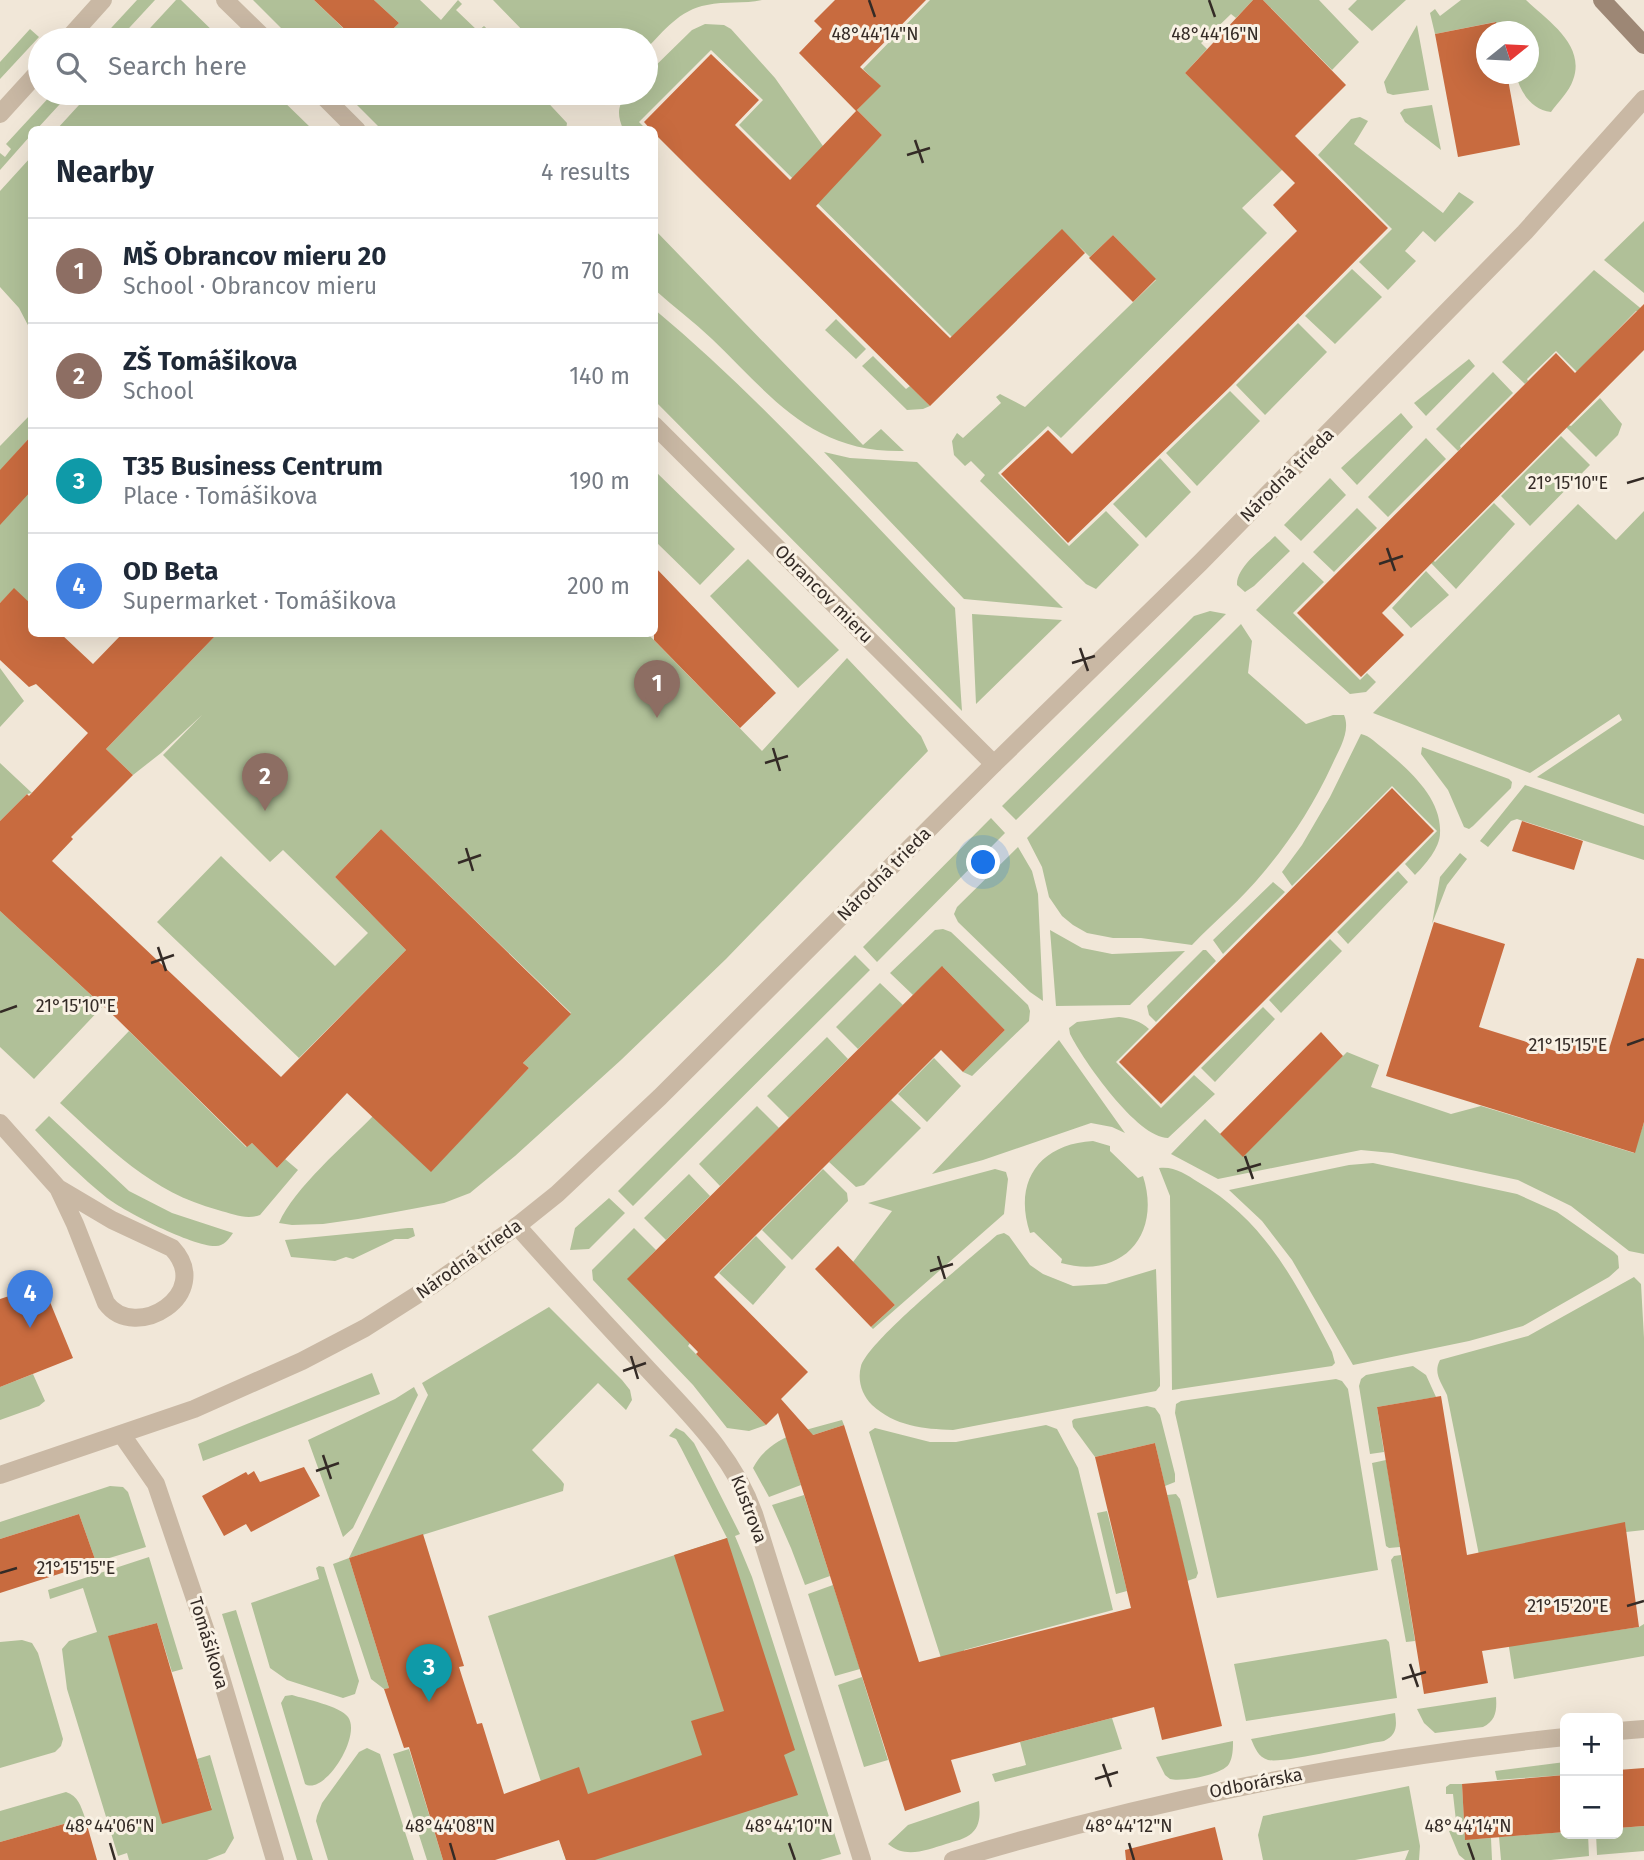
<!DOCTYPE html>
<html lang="en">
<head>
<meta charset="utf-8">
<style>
  body { margin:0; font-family:"Fira Sans",sans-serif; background:#f6f6f7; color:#1f2937 }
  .controls { position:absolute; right:21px; bottom:21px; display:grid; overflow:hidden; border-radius:10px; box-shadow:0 7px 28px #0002 }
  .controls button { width:63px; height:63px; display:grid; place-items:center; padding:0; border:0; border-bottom:2px solid #e0e1e3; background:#fff; color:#1f2937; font:35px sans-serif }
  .compass { position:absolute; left:1476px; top:21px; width:63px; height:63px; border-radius:50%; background:#fff; box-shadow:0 7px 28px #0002; rotate:72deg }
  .you { position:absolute; left:984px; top:863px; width:24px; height:24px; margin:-18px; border:5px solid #fff; border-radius:50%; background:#1a73e8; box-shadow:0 0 0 10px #1a73e833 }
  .badge { display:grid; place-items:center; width:46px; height:46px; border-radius:50%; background:#1b4e56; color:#fff; font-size:23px; font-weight:700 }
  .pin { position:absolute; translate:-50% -58px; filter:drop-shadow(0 2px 4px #0008) }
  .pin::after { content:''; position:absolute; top:37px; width:24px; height:21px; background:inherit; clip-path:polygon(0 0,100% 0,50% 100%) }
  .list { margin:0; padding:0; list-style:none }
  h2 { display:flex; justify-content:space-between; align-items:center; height:91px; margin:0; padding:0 28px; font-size:30px }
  h2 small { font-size:23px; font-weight:400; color:#747a83 }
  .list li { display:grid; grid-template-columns:46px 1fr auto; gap:21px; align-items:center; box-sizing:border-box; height:105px; padding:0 28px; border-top:2px solid #e0e1e3 }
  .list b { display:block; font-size:26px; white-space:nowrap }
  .list p { margin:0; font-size:23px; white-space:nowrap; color:#747a83 }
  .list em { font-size:23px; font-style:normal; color:#747a83 }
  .icon { flex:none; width:38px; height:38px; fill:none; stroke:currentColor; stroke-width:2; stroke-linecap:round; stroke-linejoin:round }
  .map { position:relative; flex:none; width:1644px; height:1860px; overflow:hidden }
  .search { position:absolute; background:#fff; box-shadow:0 7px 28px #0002; left:28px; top:28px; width:630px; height:77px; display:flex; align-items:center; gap:18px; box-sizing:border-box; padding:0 24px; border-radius:38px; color:#747a83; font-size:26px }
  .panel { position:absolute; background:#fff; box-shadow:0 7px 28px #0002; left:28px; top:126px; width:630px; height:511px; border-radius:10px }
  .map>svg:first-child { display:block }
  .green { fill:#b0c098 }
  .building { fill:#c86b3f }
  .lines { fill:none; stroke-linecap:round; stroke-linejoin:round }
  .minor { stroke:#c9b8a4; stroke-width:18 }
  .tertiary { stroke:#c9b8a4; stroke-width:18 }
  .secondary { stroke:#9d8775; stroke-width:18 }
  .ticks { fill:none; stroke:#342b26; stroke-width:2.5 }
  .labels { text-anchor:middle; stroke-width:6; stroke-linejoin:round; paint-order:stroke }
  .street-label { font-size:18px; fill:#342b26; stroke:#f9f1e4 }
  .ticks-label { font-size:18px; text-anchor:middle; fill:#342b26; stroke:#f9f1e4; stroke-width:6; stroke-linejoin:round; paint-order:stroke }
</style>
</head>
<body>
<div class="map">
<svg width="1644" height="1860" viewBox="0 0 1644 1860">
  <rect width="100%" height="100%" fill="#f1e7d8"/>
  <!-- green -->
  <path class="green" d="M137,0H155L118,40H100Z
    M176,0H181L222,40H139Z
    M253,0H314L345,30L335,40H293Z
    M374,0H420L441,20L458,0L462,4L456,10L478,31L484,26L499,40H382L399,23Z
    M493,0H762C744,4 725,1 707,5C679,10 664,31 646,49V40H532Z
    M930,0H1253L1236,18L1231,14L1201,43L1207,49L1185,73L1283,169L1242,208L1267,233L1061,438L1048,426L998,473L1069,546L1106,511L1139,545L1096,589L1086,584L980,481L985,475L971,461L965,466L954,455L952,441L957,433L963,438L1001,403L996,397L1000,394L1025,407L1156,280L1113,235L1090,257L1062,230L955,340L739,125L763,100L711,50L639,122L646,129H623C617,115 617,105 628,93H646V75L692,30L705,24L724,25L731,29L775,78L823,146L849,169L882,135L857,110L880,86L863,69Z
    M1263,0H1319L1359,42L1332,70Z
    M1357,0H1406L1372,31L1348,9Z
    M1461,0H1526C1548,21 1586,45 1573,80C1569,92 1558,102 1551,112C1531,110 1519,90 1516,74H1528V32L1498,31L1495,22L1435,34L1430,13L1435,9L1440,16Z
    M1417,25L1429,90L1393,95L1387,93L1384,82Z
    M30,29L39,37L0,79V62Z
    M53,93H70L37,129L32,130L31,135L0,170V153L5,157L11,149L6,144Z
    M90,93H275L312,129H57Z
    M345,93H539L567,123L566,130L381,129Z
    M1432,105L1441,150L1405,122L1400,113L1404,109Z
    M1360,117L1368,121L1354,144L1443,213L1459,192L1474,202L1435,242L1423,231L1405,251L1416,261L1388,290L1359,262L1392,229L1318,155L1351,119Z
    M31,157V331L19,308L0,287V191Z
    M1644,221V293L1604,260Z
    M654,229L863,445L881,429L904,451C812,453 772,397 712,339C694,322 674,307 655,290Z
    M1352,269L1382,297L1335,344L1305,316Z
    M1594,270L1644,311H1636L1577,372L1556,351L1527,379L1528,381L1525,384L1502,362Z
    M654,309C763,400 856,506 955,608L962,711L655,401Z
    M836,319L866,349L856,359L825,330Z
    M1298,323L1327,352L1265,415L1236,385Z
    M873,356L906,389L910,386L930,406L923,409L907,410L862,366Z
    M1469,359L1475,366L1426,416L1414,403Z
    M1493,372L1513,393L1460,446L1461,448L1458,451L1436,429Z
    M1230,391L1260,421L1197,486L1166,453Z
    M1600,398L1622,424L1618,435L1596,457L1566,427L1568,425L1571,426Z
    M1401,413L1413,427L1357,485L1341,468Z
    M31,414V436L0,471V446Z
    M1561,436L1590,465L1530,526L1501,496Z
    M1426,438L1446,459L1388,517L1368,497Z
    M824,452L850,458L917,462L1063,608L964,599Z
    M1160,458L1191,492L1146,538L1113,504Z
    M654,470L735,549L700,585L655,541Z
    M31,478V605L14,589L0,603V512Z
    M1330,478L1346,495L1301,541L1284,525Z
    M1494,503L1515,524L1456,589L1431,563L1433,560L1435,562Z
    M1578,504L1616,540L1644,511V814L1537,777L1622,720L1619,714L1530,773L1373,713Z
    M1357,508L1377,528L1334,572L1313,552Z
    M1275,536L1290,551L1254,586L1245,592L1237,585C1236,567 1262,549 1275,536Z
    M748,559L839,650L798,688L710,596Z
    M1303,562L1324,582L1293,613L1360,680L1367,673L1376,682L1366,692L1350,694L1256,610Z
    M1426,571L1449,595L1411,628L1392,608Z
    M1210,611L1226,614L1016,820L1002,806L1194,616Z
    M972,614L1062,620L976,704Z
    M1241,624L1252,641L1248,673L1306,724L1333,715H1344C1351,731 1339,750 1332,765C1314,804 1291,840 1263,873C1242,899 1215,921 1192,945L1141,938H1113L1087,933L1073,925L1062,916L1049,897L1042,867L1027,838Z
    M217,634H648L762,751L847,658L921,736L928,751L726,959L621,1060L515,1156L470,1193L444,1203L358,1219L323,1224L292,1225L279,1223C294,1188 346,1144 373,1116L431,1171L529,1068L523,1063L571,1013L381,829L335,877L406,950L299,1058L157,922L221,856L335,966L368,933L283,850L270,862L163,755L202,715L161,753L133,775L106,749Z
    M0,668L24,701L0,727Z
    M1361,734C1370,736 1376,743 1384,749C1408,769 1442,798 1440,833C1440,848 1425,865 1415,875L1405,864L1437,831L1392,786L1292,886L1282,872L1302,845L1330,797Z
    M1422,747L1509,779L1512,782L1511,788L1473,826L1469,829L1464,827L1448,790L1421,754Z
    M0,763L32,793L27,794L0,821Z
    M1525,785L1644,826V860L1517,819L1511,821L1488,847L1480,841Z
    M991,818L1005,833L877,962L863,947Z
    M1018,847L1032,871L1038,894L1043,1001L1030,992L958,922L954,914L957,907Z
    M1460,853L1467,859L1447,885L1432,924L1440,877Z
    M1398,871L1408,882L1348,944L1337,932Z
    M1273,882L1285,892L1223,954L1213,940Z
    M0,911L103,1006L34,1079L0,1047Z
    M943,929L951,932L1028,1005L1030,1011L1029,1021L972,1076L963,1072L1005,1030L943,967L913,995L890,973L935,930Z
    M1050,930L1082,948L1112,954L1185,951L1130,1005L1056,1006Z
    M1330,939L1342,951L1281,1013L1269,1000Z
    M1203,950H1206L1216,961L1156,1022L1149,1015L1147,1006Z
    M855,955L870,970L633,1206L618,1191Z
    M880,983L903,1005L858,1049L836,1027Z
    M1263,1007L1275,1019L1215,1082L1201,1068Z
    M1119,1017C1130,1018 1141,1021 1149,1029L1116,1062L1161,1108L1194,1075L1215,1094L1168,1138C1137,1138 1083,1060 1070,1034L1069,1028L1077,1022Z
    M129,1031L246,1147L252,1143L277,1168L285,1159L298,1170L260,1215C246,1220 233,1214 218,1210C151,1192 110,1149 60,1103Z
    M827,1037L848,1059L789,1118L767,1096Z
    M1059,1040L1125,1133L1112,1127L1091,1123L983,1160L932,1174Z
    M1347,1052L1379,1065L1371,1087L1451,1114L1481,1106L1634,1153L1644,1122V1254L1629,1251L1571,1206L1518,1180L1392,1153L1361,1150L1218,1179L1171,1154L1205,1119L1243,1156Z
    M934,1058L961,1086L927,1122L898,1094Z
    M891,1100L921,1128L864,1185L856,1187L829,1162Z
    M757,1106L779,1128L720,1186L699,1164Z
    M49,1116L129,1191L172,1213L233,1233C229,1239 224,1246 216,1246C194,1247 125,1212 107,1198C81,1177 58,1154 35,1130Z
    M1093,1141L1110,1146V1151L1138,1178L1143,1176C1162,1235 1122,1280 1061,1263L1062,1259L1034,1232L1030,1233C1013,1182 1039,1144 1093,1141Z
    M1373,1163L1517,1194L1557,1212L1614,1252L1618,1256L1619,1268L1609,1277L1523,1326L1469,1341L1353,1365L1292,1260L1262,1221L1229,1190L1349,1165Z
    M1159,1168C1174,1166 1186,1174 1198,1182C1266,1221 1297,1285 1332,1352L1335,1363L1332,1366L1172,1390L1170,1196Z
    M823,1169L847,1193L848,1201L792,1260L762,1230Z
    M995,1169L1006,1172L1008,1179L1004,1214L873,1329L871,1327L895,1305L853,1262L892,1211L868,1203Z
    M689,1174L710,1196L666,1240L644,1218Z
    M609,1198L625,1213L589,1249L570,1250L575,1228Z
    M408,1228H413L415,1236L408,1239H395L353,1259L346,1257L335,1261L291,1257L285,1240Z
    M634,1228L656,1250L628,1279L690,1343L688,1346L766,1425L749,1431L727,1428L693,1385L593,1280L592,1270Z
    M1004,1233L1009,1236L1030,1265L1043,1274L1073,1286L1106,1284L1156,1269L1160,1379V1386L1156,1391L953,1430C923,1429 895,1426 872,1405C862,1395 857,1380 861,1366C870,1339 971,1258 997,1235Z
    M756,1236L786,1267L753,1305L719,1273Z
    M1634,1277L1641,1284L1644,1338V1530L1626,1532L1625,1523L1480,1560L1447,1395C1441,1382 1433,1373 1440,1360L1528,1336Z
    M549,1307L622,1380L630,1390L632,1400L626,1410L598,1383L532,1450L561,1480L564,1484L563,1491L349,1558L428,1395L422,1383Z
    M1413,1366L1426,1375L1436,1397L1377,1407L1384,1452L1370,1454L1359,1386L1361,1379L1366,1375Z
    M372,1373L380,1394L203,1461L198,1444Z
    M33,1374L45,1401L39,1406L0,1420V1387Z
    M1336,1379L1342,1381L1348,1389L1378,1570L1217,1598L1175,1413L1176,1404L1181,1401Z
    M414,1387L418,1395L353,1528L343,1537L308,1440L395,1399Z
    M1147,1406L1155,1408L1160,1415L1175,1474V1482L1165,1486L1155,1443L1095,1457L1073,1427L1072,1421L1074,1419Z
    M842,1420L844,1425L788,1443L801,1485L769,1497L753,1468C771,1434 808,1430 842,1420Z
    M1046,1425L1057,1429L1078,1468L1113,1610L964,1650V1654L942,1661L869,1432L875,1428L930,1442H956Z
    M676,1428L684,1432L694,1443L740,1534L735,1536L752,1577L841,1854L820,1860H566L488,1616L727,1538L681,1448L676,1439L669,1436Z
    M1386,1460L1400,1547L1389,1548L1386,1546L1372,1463Z
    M110,1486L123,1487L128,1492L146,1547L96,1562L79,1514L0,1539V1522Z
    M1176,1494L1180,1499L1198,1573L1196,1578L1187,1581L1167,1495Z
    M804,1495L830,1576L805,1585L791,1548L772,1505Z
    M1107,1511L1127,1591L1116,1594L1097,1513Z
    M1401,1555L1415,1641L1406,1642L1391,1560L1394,1556Z
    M149,1557L183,1669L172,1672L157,1623L109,1636L212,1809L197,1759L210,1755L234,1838L225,1853L207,1860H129L127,1853L118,1856L67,1689L62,1649L69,1641L97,1632L83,1588L50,1599L48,1590Z
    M349,1558L389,1688L384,1689L371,1679L333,1564Z
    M319,1566L324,1567L359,1681L355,1694L343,1698L287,1680L270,1668L251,1603L319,1579L316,1568Z
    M833,1585L860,1669L835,1676L808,1594Z
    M236,1610L313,1860H297L222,1614Z
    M1505,1622L1516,1645L1639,1627L1644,1624V1656L1514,1679Z
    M1386,1639L1389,1642L1397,1698L1246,1721L1234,1664Z
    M22,1640L32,1643L38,1653L63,1739L61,1746L55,1752L0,1768V1642Z
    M862,1677L888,1760L864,1767L838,1685Z
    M292,1695C305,1699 340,1706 348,1717C362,1736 324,1796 305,1784L281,1703L285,1696Z
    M1496,1697C1497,1710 1496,1721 1483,1727L1435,1733L1424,1723L1417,1709Z
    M1395,1713C1397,1726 1397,1735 1384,1741C1363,1744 1282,1764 1268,1760C1258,1757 1255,1748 1251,1739Z
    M1112,1718L1122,1749L995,1782L992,1774L1026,1765L1020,1742Z
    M1233,1741C1233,1748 1233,1757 1229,1764C1222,1775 1182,1782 1170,1779L1165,1775L1156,1757Z
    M367,1748L380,1754L414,1860H328L316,1821L317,1816L322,1803L359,1752Z
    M409,1749L443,1860H427L393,1754Z
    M1565,1762V1775L1497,1780L1495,1771Z
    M1450,1784H1462L1465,1839L1491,1838L1492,1860H1465L1459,1855L1449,1831L1457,1830L1453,1794H1446V1787Z
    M1409,1786L1420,1846L1419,1860H1405L1409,1850L1355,1860H1263L1258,1835L1263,1816Z
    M66,1792C78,1796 81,1806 85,1818L0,1842V1811Z
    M979,1801C980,1812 981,1825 972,1833C966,1839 955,1841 946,1844C926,1850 906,1859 888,1844L908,1825Z
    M1644,1826V1851L1597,1855L1596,1834H1618V1828Z
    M1565,1832V1834H1588L1589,1856L1551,1860H1501L1499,1837Z"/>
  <!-- building -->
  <path class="building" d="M314,0H374L399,23L382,40H356Z
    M835,0H926L860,67L881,86L856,111L799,53L822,29L814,21Z
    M1253,0H1263L1346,85L1295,136L1388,228L1231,386L1068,543L1001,474L1048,430L1072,454L1297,231L1273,205L1295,183L1185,73Z
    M1496,22L1498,32H1487V74H1507L1520,145L1458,157L1435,34Z
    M711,54L759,100L735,125L790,180L857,110L882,135L816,206L950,338L1062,229L1085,253L930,406L704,183L654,133V130H651L644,122Z
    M1113,235L1156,279L1133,302L1089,258Z
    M1644,304V350L1382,613L1404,635L1361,677L1297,613L1556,353L1575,373Z
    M32,435V490L0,525V470Z
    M654,566L776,693L740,728L654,640Z
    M14,588L32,605V634H61L93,664L122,634H217L106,749L133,775L71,837L73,839L52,861L281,1077L406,950L335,877L381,829L571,1014L523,1063L529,1068L431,1172L347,1093L277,1168L252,1143L247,1147L115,1017L0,911V821L27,794L29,796L88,733L36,684L29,687L0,660V603Z
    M1392,788L1434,831L1161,1104L1119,1062Z
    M1522,821L1583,841L1574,870L1512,851Z
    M1434,922L1505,944L1479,1027L1565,1054L1568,1043L1581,1047L1583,1041L1609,1049L1637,958L1644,959V1122L1635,1153L1386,1076Z
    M942,966L1005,1030L963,1072L941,1050L714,1277L808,1372L781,1399L813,1435L844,1425L919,1662L1131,1608L1095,1457L1155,1443L1222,1726L1162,1740L1154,1707L951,1760L961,1792L905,1811L778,1413L766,1425L696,1354L698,1352L627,1279Z
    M1321,1032L1343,1056L1243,1157L1220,1134Z
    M838,1246L895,1305L871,1327L815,1269Z
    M43,1285L73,1358L0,1387V1299Z
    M1441,1396L1467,1555L1625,1522L1639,1627L1482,1651L1488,1683L1424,1694L1377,1407Z
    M304,1467L320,1496L251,1532L246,1524L224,1536L202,1496L246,1472L248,1475L254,1471L260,1482Z
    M79,1514L96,1562L0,1593V1539Z
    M423,1534L464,1666L459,1667L477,1724L482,1723L504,1794L579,1767L588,1794L702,1755L691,1721L724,1711L674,1555L727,1538L795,1750L784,1755L798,1795L595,1860H566L559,1840L495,1860H443L409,1747L404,1748L384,1689L389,1688L349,1558Z
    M157,1623L212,1810L162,1824L108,1636Z
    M1644,1768V1826L1618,1828V1770Z
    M1565,1775V1832L1465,1840L1462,1784Z
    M85,1818L97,1860H0V1842Z
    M1215,1827L1223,1860H1126L1125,1850Z"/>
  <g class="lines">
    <!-- minor -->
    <path class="minor" d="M225,0L266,40
      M67,40L103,0
      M320,93L357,130
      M0,114L40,70
      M654,425L994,764
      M0,1123L58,1188L75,1224L106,1303C135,1343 215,1294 172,1248L112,1220L58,1188
      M517,1226C559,1273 601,1319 644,1365C686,1411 733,1454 754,1514L862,1860
      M122,1435L156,1484L217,1664L275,1860
      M1618,1731L1644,1729
      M953,1860C1155,1799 1355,1759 1565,1737"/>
    <!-- tertiary -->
    <path class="tertiary" d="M0,1475L194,1409L302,1361L365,1328L431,1286L517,1226L557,1194L660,1097L994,764L1200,563L1525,232L1644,99"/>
    <!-- secondary -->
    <path class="secondary" d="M1602,0L1644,45"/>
  </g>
  <!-- ticks -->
  <path class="ticks" d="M869,0L875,17M1209,0L1215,17M915,140L923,163M907,155L930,148M1627,483L1644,478M1387,548L1395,571M1379,564L1403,556M1080,648L1088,671M1072,663L1095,656M773,748L780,771M765,763L788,756M466,848L473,871M458,863L481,855M158,947L166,971M151,963L174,955M0,1012L17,1006M1627,1045L1644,1039M1245,1156L1253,1179M1237,1171L1261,1164M938,1256L945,1279M930,1271L953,1264M631,1356L638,1379M623,1371L646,1363M323,1455L331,1479M316,1471L339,1463M0,1573L17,1568M1627,1606L1644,1601M1410,1664L1418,1687M1402,1679L1426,1672M1103,1764L1111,1787M1095,1779L1118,1772M110,1843L115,1860M450,1843L455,1860M789,1843L795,1860M1129,1843L1134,1860M1468,1843L1474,1860"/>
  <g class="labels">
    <!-- street labels -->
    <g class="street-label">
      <text transform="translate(1287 475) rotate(-45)" y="6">Národná trieda</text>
      <text transform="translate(824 594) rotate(45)" y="6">Obrancov mieru</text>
      <text transform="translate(884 874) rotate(-45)" y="6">Národná trieda</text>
      <text transform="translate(469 1259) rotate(-35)" y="6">Národná trieda</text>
      <text transform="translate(749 1509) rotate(69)" y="6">Kustrova</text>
      <text transform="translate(209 1643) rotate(73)" y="6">Tomášikova</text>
      <text transform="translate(1256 1783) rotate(-11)" y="6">Odborárska</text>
    </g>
  </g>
  <g class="ticks-label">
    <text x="875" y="40">48°44'14"N</text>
    <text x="1215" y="40">48°44'16"N</text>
    <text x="1568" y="489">21°15'10"E</text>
    <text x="76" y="1012">21°15'10"E</text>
    <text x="1568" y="1051">21°15'15"E</text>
    <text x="76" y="1574">21°15'15"E</text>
    <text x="1568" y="1612">21°15'20"E</text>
    <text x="110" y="1832">48°44'06"N</text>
    <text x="450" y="1832">48°44'08"N</text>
    <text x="789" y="1832">48°44'10"N</text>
    <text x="1129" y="1832">48°44'12"N</text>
    <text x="1468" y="1832">48°44'14"N</text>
  </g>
</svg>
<div class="controls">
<button>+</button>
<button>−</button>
</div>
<svg class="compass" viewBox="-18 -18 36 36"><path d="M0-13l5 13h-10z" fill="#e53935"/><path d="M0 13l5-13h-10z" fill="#747a83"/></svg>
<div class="you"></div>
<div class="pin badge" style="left:657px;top:718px;background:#8d6e63">1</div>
<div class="pin badge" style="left:265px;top:811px;background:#8d6e63">2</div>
<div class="pin badge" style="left:429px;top:1702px;background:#0f9aa8">3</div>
<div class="pin badge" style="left:30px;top:1328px;background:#3f7fe0">4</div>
<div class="search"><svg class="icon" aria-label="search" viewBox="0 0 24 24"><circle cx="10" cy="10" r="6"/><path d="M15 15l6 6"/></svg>Search here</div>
<section class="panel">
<h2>Nearby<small>4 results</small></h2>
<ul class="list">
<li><span class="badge" style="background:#8d6e63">1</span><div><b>MŠ Obrancov mieru 20</b><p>School · Obrancov mieru</p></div><em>70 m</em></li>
<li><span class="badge" style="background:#8d6e63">2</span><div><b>ZŠ Tomášikova</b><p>School</p></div><em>140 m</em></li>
<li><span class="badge" style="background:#0f9aa8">3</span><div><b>T35 Business Centrum</b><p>Place · Tomášikova</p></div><em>190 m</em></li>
<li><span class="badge" style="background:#3f7fe0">4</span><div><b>OD Beta</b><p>Supermarket · Tomášikova</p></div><em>200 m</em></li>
</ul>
</section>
</div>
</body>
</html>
